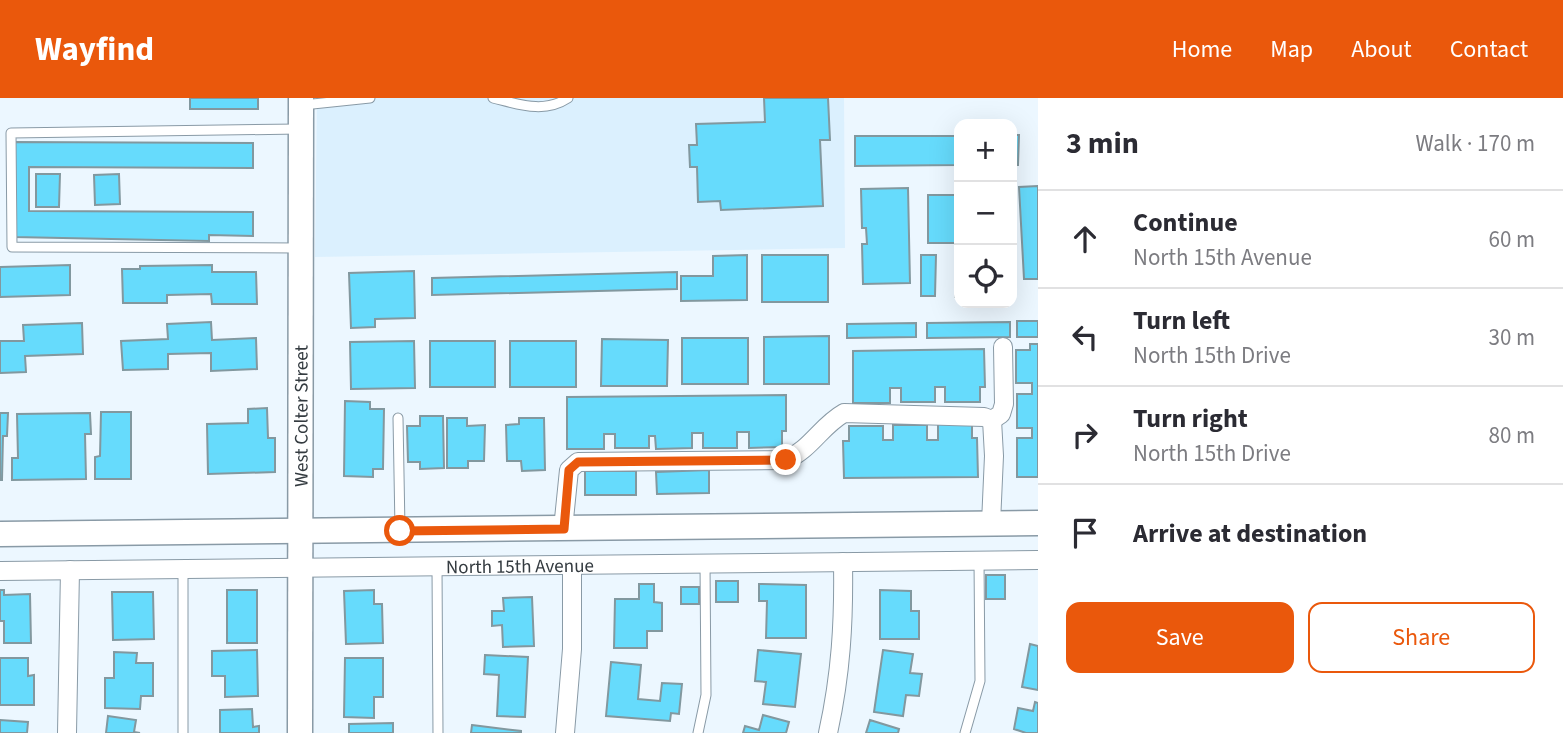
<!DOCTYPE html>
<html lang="en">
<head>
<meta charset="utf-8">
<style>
  body { margin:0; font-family:"Source Sans 3",sans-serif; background:#f7f7f7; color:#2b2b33 }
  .controls { position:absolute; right:21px; top:21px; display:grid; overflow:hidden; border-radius:14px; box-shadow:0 7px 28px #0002 }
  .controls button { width:63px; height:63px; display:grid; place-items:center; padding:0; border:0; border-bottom:2px solid #e1e1e2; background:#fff; color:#2b2b33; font:35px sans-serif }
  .stop { position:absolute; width:21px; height:21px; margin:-16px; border:5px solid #ea580c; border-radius:50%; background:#fff }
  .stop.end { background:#ea580c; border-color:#fff; box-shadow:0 2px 7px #0008 }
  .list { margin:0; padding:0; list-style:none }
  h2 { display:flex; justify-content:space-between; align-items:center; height:91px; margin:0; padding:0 28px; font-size:30px }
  h2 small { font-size:23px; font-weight:400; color:#7c7c81 }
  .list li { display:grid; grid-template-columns:46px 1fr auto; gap:21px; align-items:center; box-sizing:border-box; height:98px; padding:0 28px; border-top:2px solid #e1e1e2 }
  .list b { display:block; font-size:26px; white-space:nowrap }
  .list p { margin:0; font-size:23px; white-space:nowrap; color:#7c7c81 }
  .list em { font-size:23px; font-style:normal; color:#7c7c81 }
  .actions { display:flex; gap:14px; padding:21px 28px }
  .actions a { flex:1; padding:16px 0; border:2px solid #ea580c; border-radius:14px; text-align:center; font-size:24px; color:#ea580c }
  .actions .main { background:#ea580c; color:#fff }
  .icon { flex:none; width:38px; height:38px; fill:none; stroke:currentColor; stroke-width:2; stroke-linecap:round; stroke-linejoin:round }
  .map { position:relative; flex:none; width:1038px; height:635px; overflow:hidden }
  header { display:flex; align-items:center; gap:42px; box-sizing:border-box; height:98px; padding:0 35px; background:#ea580c; color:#fff }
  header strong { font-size:33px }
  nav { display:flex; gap:38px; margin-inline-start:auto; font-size:24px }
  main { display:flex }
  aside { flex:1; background:#fff }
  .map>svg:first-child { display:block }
  .built { fill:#dbf0fe }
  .building { fill:#66dbfc; stroke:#82989f; stroke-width:2 }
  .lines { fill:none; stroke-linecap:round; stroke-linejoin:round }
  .lane-casing { stroke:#899aa6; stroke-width:11 }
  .street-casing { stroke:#899aa6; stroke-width:20 }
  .secondary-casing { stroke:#899aa6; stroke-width:27 }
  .lane { stroke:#fff; stroke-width:9 }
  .street { stroke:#fff; stroke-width:18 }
  .secondary { stroke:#fff; stroke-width:24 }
  .route { stroke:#ea580c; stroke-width:9 }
  .labels { text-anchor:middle; stroke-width:7; stroke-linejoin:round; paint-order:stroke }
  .street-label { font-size:19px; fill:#343b40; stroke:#fff }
</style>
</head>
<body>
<header>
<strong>Wayfind</strong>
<nav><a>Home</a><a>Map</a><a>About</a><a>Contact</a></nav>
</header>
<main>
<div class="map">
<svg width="1038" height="635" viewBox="0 0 1038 635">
  <rect width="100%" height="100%" fill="#ecf7ff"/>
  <!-- built -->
  <path class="built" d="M317,0H844L845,150L315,159Z"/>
  <!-- building -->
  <path class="building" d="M190,0H258V11H190Z
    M764,0H828L830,42H820L823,108L721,112L720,103L698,104L697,69H690L689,47H697L696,26L765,24Z
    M1012,37H1019L1018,67H1012Z
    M855,38H959V67L855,68Z
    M14,44L253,45V70L29,69V113L253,114V138L209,137V143L14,139Z
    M36,76H60L59,109H36Z
    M119,76L120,106L95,107L94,77Z
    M1038,88V181H1024L1019,89Z
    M908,90L910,185L863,186L862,146H867L866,130H862L861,91Z
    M928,97H959V145H928Z
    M747,157V202L681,203V178H713V158Z
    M762,157H828V204H762Z
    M921,157H936L935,198H921Z
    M70,167V197L0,199V169Z
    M212,167V174H256L257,206H212L211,196L167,197V205H123L122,171H140V168Z
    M955,170H959V199H955Z
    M414,173L415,220L375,221V229L351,230L349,175Z
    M677,174V191L432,197V180Z
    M1017,223H1038V239H1017Z
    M211,224L212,242L256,240L257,271L211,273V255L168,256V271L123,272L121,243L168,241L167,226Z
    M1010,224V239L927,240V225Z
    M82,225L83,256L25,258L26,274L0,275V243H24L23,227Z
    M916,225V239L847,240V226Z
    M829,238V286H764V239Z
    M682,240H748V286H682Z
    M602,241L668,242L667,288H601Z
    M414,243L415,290L351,291L350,244Z
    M430,243H495V289H430Z
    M510,243H576V289H510Z
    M1030,246H1038V379H1017V340H1032V330H1017V296H1032V285H1016V252H1030Z
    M984,251L985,289H980V304H945V289H935V304H901V290H890V305H853V253Z
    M786,297V333H782V349L749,350V334H737V350H703V335H692V350L656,351L655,338H649V350H615V336H604V351H567V299Z
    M345,303L370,304V311H384L383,371H373V379L344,378Z
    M267,310L268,340H275V374L208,376L207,326L248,325V311Z
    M101,314H131V381H95V359L100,358Z
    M0,315H8L7,338H3L2,382H0Z
    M90,315L91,336H85L86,381L12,382V360H18L17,316Z
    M420,318H443L444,370L420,371V364H408L407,328H420Z
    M447,320H467V328L485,327L484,363H468V370H447Z
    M519,320H544L545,372L522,373L521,363H507L506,327L519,326Z
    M938,326H972V340H977L978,379L844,380L843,343H849V328H883V342H893V327H927V342H938Z
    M709,372V395L657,396L656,374Z
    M585,373H636V397H585Z
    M986,477H1005V501H986Z
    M716,483H738V504H716Z
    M639,486H654V504L662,505V533H647V550H614L615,501H639Z
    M759,486L806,487V540H766L767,503H759Z
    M681,489H699V506H681Z
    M0,492H4V497L30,496L31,545H4V523H0Z
    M227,492H257V545H227Z
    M374,492V506H382L383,545L346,546L344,493Z
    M880,492L911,493V513H919V541H880Z
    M112,494H153L154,541L113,542Z
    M532,499L534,548L503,549L502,527L492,528V513H504L503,500Z
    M1030,546L1038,548V592L1022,589Z
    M257,552L258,598L225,599V578H212V553Z
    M758,552L801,556L795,609L763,606L766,584L755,583Z
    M883,552L913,556L910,575L922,576L919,598L906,597L903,618L874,614Z
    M114,554L137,555L136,565H153V598H141L140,611L105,610V580H114Z
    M485,557L528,559L525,619L497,618L499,577L484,576Z
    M0,560H28V578L34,577V607H0Z
    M345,560H383V599H374V620L344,619Z
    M611,564L641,567L638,601L660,603L662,585L682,586L679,616L671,615L670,623L606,618Z
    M1035,604L1038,605V635H1026L1014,631L1018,610L1033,613Z
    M252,611L253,629L259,628V635H220V612Z
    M763,617L789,624L786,635H743L745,628L759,632Z
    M108,618L136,622L134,634L140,635H106Z
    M0,622L28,624L27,635H0Z
    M870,622L899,631L898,635H866Z
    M393,625V635H349V626Z
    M472,627L521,633V635H471Z"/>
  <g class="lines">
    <!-- lane casing -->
    <g class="lane-casing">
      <path id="lane" d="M493,0C518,6 544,16 568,0
        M303,7L370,0
        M299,150L12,149L11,35L299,31
        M398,320L400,431
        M437,469L438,635
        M183,471V635
        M698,635L706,597L705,465
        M965,635L980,583L979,462"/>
    </g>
    <!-- street casing -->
    <g class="street-casing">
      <g id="street">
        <path d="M992,322L1001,316L1004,306L1003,249"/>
        <path d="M563,431L569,372L578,364L786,362C811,351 821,328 844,315L984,319L992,322L994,358L991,425"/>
        <path id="s1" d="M0,473L1038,462"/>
        <path d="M67,635L70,472"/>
        <path d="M565,635L572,551V467"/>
        <path d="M828,635C841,576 844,524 843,464"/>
      </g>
    </g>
    <!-- secondary casing -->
    <g class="secondary-casing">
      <g id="secondary">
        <path d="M0,436L1038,425"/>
        <path id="s2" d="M300,635L301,0"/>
      </g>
    </g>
    <!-- lane -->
    <use href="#lane" class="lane"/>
    <!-- street -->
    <use href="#street" class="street"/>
    <!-- secondary -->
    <use href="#secondary" class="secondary"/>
  </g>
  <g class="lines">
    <!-- route -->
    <path class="route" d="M400,433L564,431L569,372L578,364L786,362"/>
  </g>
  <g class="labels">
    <!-- street labels -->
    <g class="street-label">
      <text dy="7" stroke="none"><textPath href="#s2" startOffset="317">West Colter Street</textPath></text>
      <text dy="7" stroke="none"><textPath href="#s1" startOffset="520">North 15th Avenue</textPath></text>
    </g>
  </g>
</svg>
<div class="controls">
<button>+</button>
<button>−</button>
<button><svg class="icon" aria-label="locate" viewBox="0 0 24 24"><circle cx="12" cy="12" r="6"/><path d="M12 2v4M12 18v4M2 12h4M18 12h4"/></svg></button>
</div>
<div class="stop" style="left:400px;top:433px"></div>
<div class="stop end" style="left:786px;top:362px"></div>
</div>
<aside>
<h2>3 min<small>Walk · 170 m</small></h2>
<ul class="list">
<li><svg class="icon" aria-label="ahead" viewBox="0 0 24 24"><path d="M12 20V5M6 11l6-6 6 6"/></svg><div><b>Continue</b><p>North 15th Avenue</p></div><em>60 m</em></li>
<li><svg class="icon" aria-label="left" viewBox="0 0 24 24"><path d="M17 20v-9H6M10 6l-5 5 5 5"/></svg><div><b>Turn left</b><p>North 15th Drive</p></div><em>30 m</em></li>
<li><svg class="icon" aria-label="right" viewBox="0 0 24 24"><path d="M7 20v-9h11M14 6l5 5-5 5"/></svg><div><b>Turn right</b><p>North 15th Drive</p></div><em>80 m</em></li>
<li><svg class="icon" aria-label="arrive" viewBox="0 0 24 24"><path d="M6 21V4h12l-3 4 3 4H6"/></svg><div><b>Arrive at destination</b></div></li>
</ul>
<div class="actions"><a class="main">Save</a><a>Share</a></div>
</aside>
</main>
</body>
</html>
